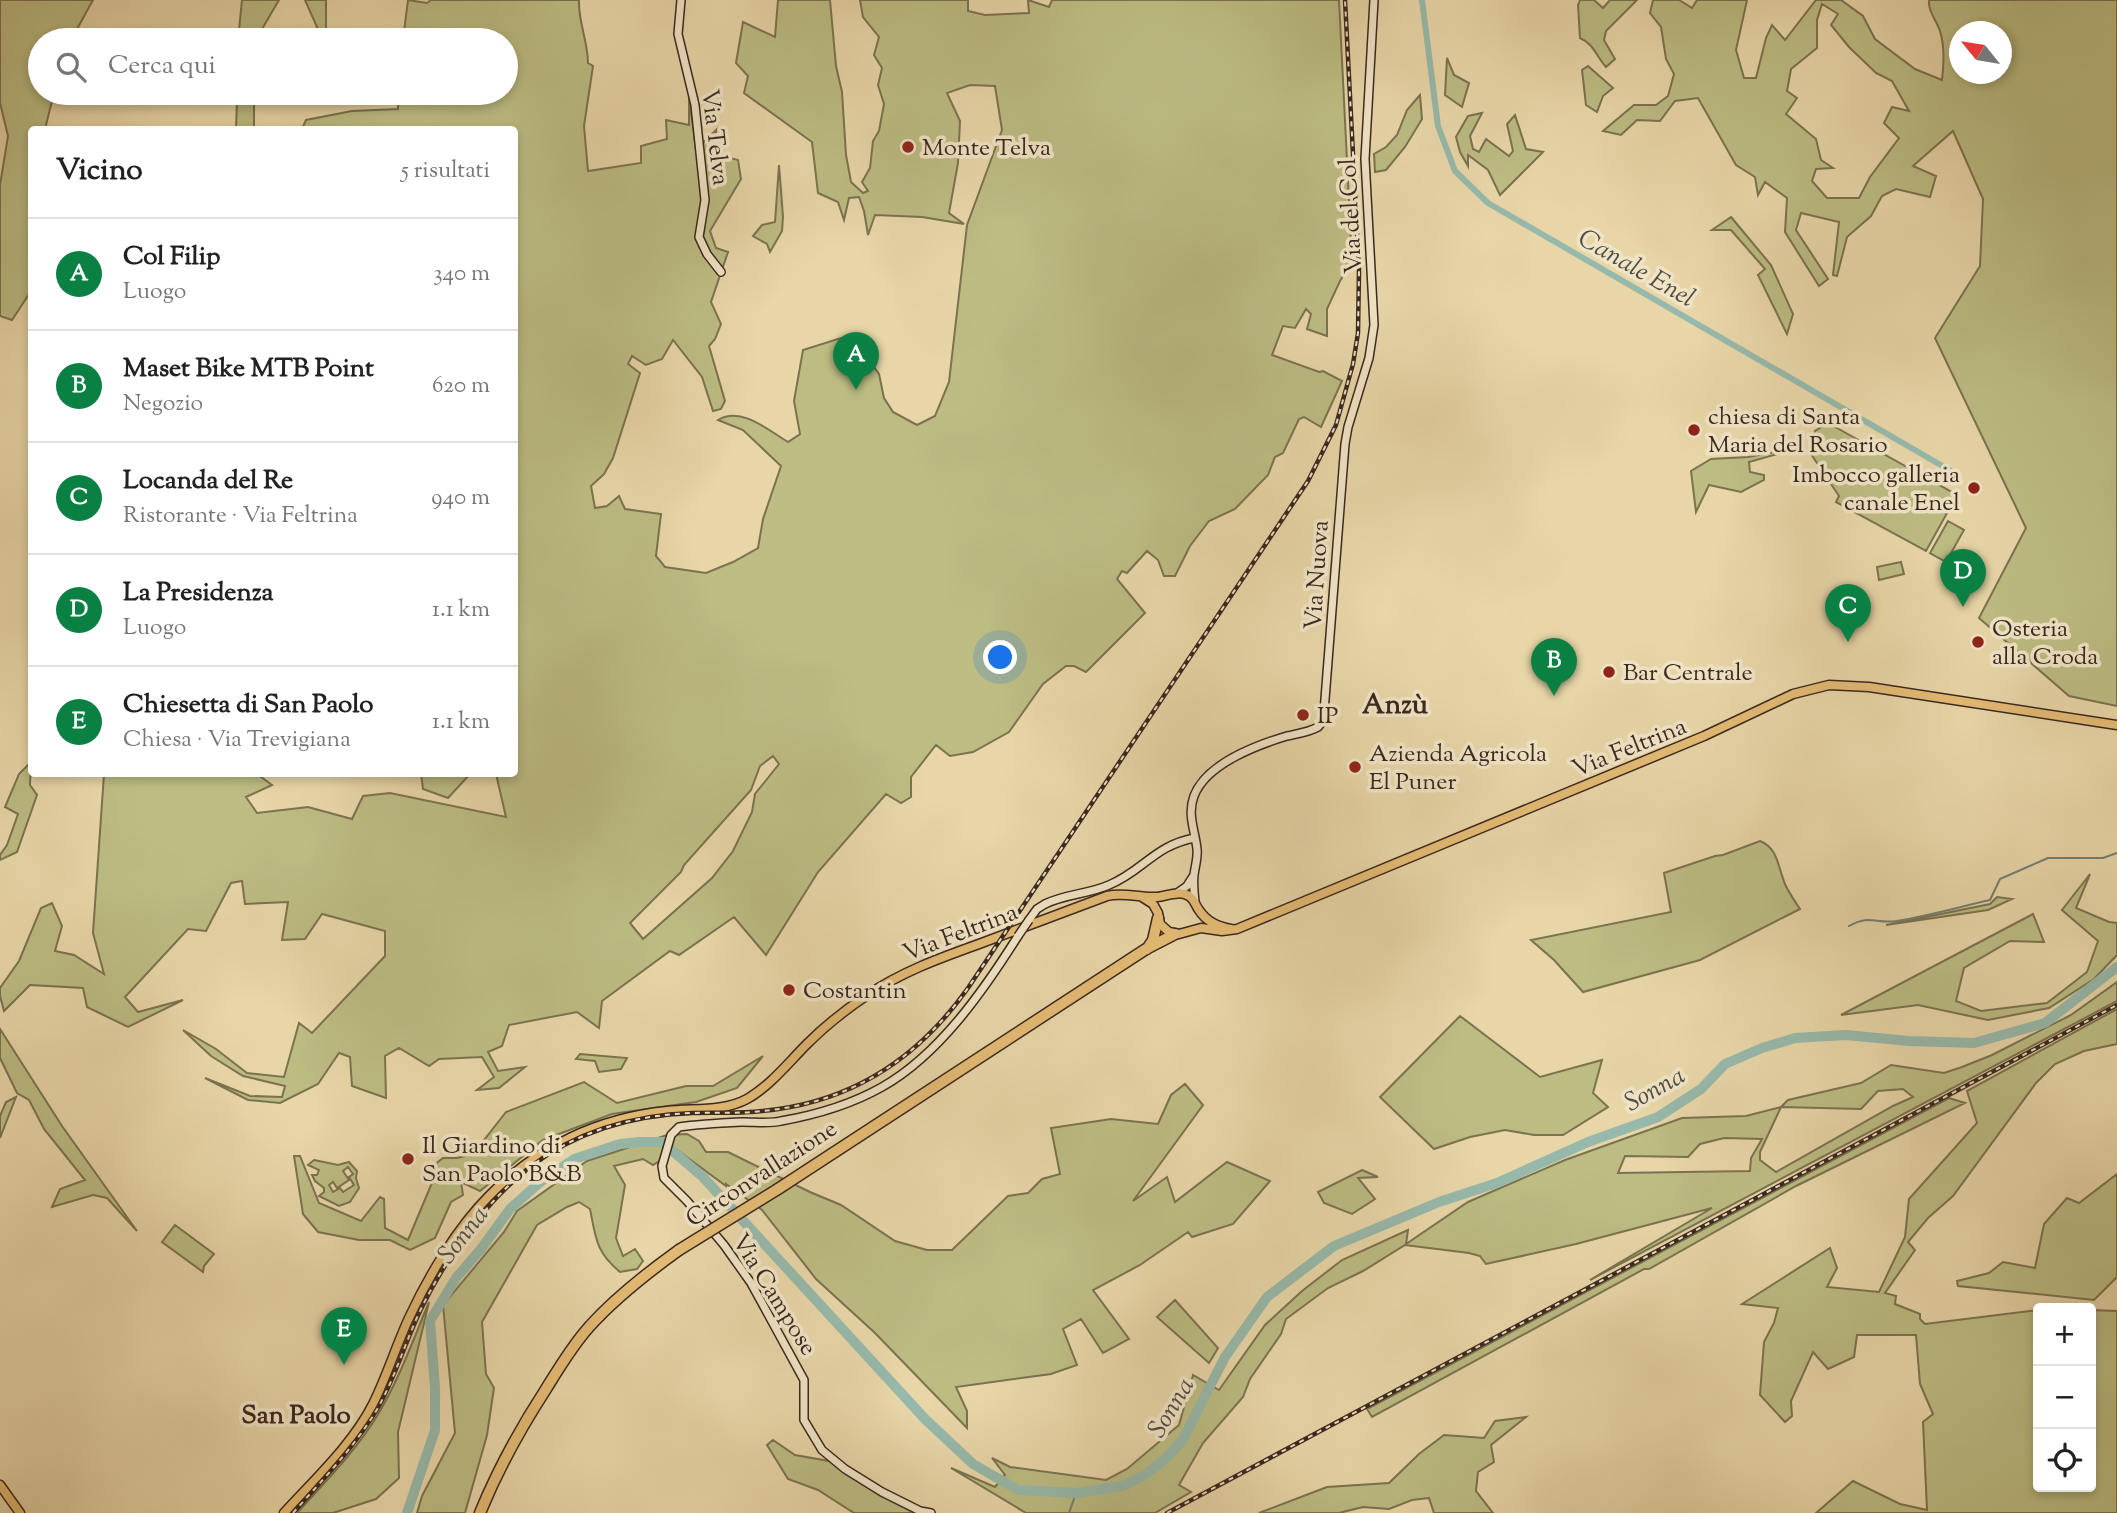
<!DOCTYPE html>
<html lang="it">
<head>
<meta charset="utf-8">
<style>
  body { margin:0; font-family:"Sorts Mill Goudy",serif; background:#f6f6f6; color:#222 }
  .controls { position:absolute; right:21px; bottom:21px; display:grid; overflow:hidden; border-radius:7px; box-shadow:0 4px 10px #0003 }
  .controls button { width:63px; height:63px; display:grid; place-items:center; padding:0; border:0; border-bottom:2px solid #e0e0e0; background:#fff; color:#222; font:35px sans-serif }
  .compass { position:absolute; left:1949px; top:21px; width:63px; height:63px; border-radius:50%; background:#fff; box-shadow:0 4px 10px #0003; rotate:300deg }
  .you { position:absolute; left:1001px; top:658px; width:24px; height:24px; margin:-18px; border:5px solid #fff; border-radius:50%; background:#1a73e8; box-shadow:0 0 0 10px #1a73e833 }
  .badge { display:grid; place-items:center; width:46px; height:46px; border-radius:50%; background:#0b8043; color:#fff; font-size:23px; font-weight:700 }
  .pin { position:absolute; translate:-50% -58px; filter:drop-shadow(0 2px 4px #0008) }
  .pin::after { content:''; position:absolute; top:37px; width:24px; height:21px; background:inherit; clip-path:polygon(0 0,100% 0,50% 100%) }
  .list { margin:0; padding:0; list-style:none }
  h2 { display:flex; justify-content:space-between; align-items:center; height:91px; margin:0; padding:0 28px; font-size:30px }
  h2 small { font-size:23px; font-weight:400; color:#767676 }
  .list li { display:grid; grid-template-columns:46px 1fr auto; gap:21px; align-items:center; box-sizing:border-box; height:112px; padding:0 28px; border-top:2px solid #e0e0e0 }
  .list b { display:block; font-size:26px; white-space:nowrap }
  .list p { margin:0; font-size:23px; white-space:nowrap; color:#767676 }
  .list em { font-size:23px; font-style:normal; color:#767676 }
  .icon { flex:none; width:38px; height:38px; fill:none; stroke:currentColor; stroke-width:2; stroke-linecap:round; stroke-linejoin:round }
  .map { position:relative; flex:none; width:2117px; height:1513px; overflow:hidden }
  .search { position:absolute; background:#fff; box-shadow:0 4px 10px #0003; left:28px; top:28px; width:490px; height:77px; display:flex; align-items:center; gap:18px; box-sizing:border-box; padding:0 24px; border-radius:38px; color:#767676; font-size:26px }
  .panel { position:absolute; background:#fff; box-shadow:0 4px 10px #0003; left:28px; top:126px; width:490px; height:651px; border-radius:7px }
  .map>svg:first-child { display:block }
  .green { fill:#bcbc83; stroke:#7b7250; stroke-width:2; fill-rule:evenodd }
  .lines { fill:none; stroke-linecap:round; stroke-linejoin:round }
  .stream { stroke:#727f73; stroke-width:2 }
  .canal { stroke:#97b9ab; stroke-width:6 }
  .river { stroke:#97b9ab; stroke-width:10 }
  .secondary-casing { stroke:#3a271e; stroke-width:10 }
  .primary-casing { stroke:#3a271e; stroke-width:11 }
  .highway-casing { stroke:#3a271e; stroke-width:13 }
  .secondary { stroke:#f0e4c6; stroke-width:7 }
  .primary { stroke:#e4bb74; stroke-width:8 }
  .highway { stroke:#e4bb74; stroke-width:10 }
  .rail-casing { stroke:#3a271e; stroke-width:4.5 }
  .rail { stroke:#f0e4c6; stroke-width:2; stroke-dasharray:5; stroke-linecap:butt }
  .secondary-bridge-casing { stroke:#3a271e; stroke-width:10; stroke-linecap:butt }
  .highway-bridge-casing { stroke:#3a271e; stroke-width:13; stroke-linecap:butt }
  .secondary-bridge { stroke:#f0e4c6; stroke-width:7 }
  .highway-bridge { stroke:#e4bb74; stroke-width:10 }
  .poi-dot { fill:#8f2418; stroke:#f0e4c6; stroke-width:2.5 }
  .labels { text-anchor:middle; stroke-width:7; stroke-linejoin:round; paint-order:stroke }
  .street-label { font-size:24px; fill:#3a271e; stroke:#f0e4c6 }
  .poi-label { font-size:24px; fill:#3a271e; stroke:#f0e4c6; text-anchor:start }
  .water-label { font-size:26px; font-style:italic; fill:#514c41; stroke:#f0e4c6 }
  .neighbourhood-label { font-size:26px; font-weight:bold; fill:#3a271e; stroke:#f0e4c6 }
  .quarter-label { font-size:28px; font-weight:bold; fill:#3a271e; stroke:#f0e4c6 }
</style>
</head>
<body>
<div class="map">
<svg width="2117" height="1513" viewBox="0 0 2117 1513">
  <rect width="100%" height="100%" fill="#e8d6a8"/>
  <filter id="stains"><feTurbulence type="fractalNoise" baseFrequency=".00286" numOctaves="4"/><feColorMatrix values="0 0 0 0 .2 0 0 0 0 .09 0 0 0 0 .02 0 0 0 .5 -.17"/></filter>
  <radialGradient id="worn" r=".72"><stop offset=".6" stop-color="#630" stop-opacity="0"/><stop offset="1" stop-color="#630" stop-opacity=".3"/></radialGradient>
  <!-- green -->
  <path class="green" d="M0,0H93L71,40H40V93H54L45,129L32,130L31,291L12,320L0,316V185L8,136L0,103Z
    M242,0H279L262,29V40H238Z
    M305,0H326V30L345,40H326L321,36Z
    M408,0L427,3L431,0H579C578,21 588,42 588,63L593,66L584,126L588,171L641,163V146L667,139L666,120L689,125V97L696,150L717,129L711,153L738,160L741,179L710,231L716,248L728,252L711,302L721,324L715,339L709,346L725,401L721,409L713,411L702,377L673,340L662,359L646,365L632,356L628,364L640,373L613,458L604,474L591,486L595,508L607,506L619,496L625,509L661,514L656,556L665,567L706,573L733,562L758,548L763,519L781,466L743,430L718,420C741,406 768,430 788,442L800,434L794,401L803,350L841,338L856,342L879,374L884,398L893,412L917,425L935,416L949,382L967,225L1002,130L995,86L970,85L947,93L960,121L958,163L949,213L964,224L922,217L875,215L868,235L864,211L859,197L849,198L844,220L838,202L818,193L812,142L744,93L748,76L736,63L743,22L775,37L778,0H830L836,66L842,92L846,155L851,182L863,193L868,191L862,182L870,168L873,141L879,131L884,104L878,85L882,68L874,55L879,37L863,17L860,0H968V11L985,15L1029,13L1028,0L1049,7L1052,0H1339L1352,261L1340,281L1327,309V336L1307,329L1311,314L1306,309L1295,328L1283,326L1272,355L1319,372L1323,371L1342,381L1321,427L1304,417L1299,419L1283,453L1275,457L1268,475L1235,509L1209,521L1190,546L1175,576H1164L1158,560L1147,551L1127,573L1122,571L1117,579L1145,613L1086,672L1074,666H1066L1043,684L1009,732L973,752L950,756L936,745L911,777V797L901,803L886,794L818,872L766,955L734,917L679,955L670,951L602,1001L599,1028L577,1012L509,1025L502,1046L488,1052L498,1071L525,1067L499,1088L477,1090L494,1077L482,1057L439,1059L429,1066L399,1048L385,1056L386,1098L352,1086L350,1057L339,1053L318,1084L280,1103L248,1100L205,1078L250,1096L282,1097L285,1086L243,1076L211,1056L183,1030L216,1049L247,1073L284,1077L299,1023L312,1033L385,956V931L322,914L305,939L282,940L288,902L245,904L242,881L231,883L206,931L188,929L125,997L138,1012L183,1000L128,1027L87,1007L83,988L30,985L4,1011L0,996V988L19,961L41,908L52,903L62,926L55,951L74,955L104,974L93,933L104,774H257L272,785L246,797L257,813L308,807L352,819L363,796L390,793L506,817L496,774H514V130L302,129L306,120L352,111L398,109V93H506V40H403ZM773,756L779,764L755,794L752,812L733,851L712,878L643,939L630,923L681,872L684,865L751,790L760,766Z
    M1580,0H1594L1603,8L1610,0H1637L1606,31L1604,40L1615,59L1606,67C1596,56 1594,44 1580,38L1578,5Z
    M1653,0H1679L1692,8L1697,0H1747L1736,50L1744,78H1756L1766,38L1772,25L1785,40L1816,0H1841L1863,16L1875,39L1915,69L1942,80C1944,64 1945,47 1940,31C1936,19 1928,12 1929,0H2117V706L2069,696L1979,618L2026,528L1935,338L1980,266L1983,199L1953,131L1913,166L1936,176L1930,197L1896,189L1882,196L1871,216L1847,237L1837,276L1833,275L1839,222L1801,213L1796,230L1828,279L1819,286L1785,232L1787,198L1765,182L1758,195L1755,177L1736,165L1698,98L1675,101L1660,121L1637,120L1621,135L1603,131L1634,105H1656L1668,96L1674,74L1666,59L1661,27L1650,13ZM1822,4L1838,14L1831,25L1849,47L1876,73L1892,81L1909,111L1892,107L1884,123L1899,138L1870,177L1859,198H1827L1812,181L1816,169L1833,168L1821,160L1816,139L1786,114L1797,98L1787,91L1791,69L1817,48V20ZM1960,32H2002V74H1960Z
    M1447,58L1454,75L1469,83L1462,107L1445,95Z
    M1588,66L1613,88L1603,96L1597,112L1586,105L1582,70Z
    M1420,95L1422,119L1405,147L1386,170L1375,172L1374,154L1386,147L1397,135L1407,110Z
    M237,101L254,104V129H236Z
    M1482,113L1470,136L1473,149L1479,152L1486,139L1509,156L1513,151L1507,124L1515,115L1526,149L1543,152L1500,195L1488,170L1468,155V166L1460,152L1456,137L1468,116Z
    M779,165L783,217L782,231L770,252L767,244L753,236L762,225L775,222Z
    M1731,217L1771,265L1793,314L1787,334L1758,275L1765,269L1731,230H1712Z
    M1828,423L1957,495L1926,551L1836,502L1839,496L1809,451L1815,431Z
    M1802,447L1749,462L1750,472L1764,475V480L1741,492L1709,485L1696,512L1691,471L1711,459L1748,457Z
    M1948,521L1964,530L1946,562L1930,553Z
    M1901,562L1904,574L1879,580L1877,567Z
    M31,762L30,785L37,795L17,852L0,860V855L7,845L18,814L5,807L19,774Z
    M421,774H470L448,798L423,789Z
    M1760,841C1778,848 1778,867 1785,884C1789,893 1794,900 1800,909L1700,960L1583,992L1554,960L1531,940L1671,912L1664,873L1715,856L1723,855Z
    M2090,874L2076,908L2109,922L2117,923V955L2094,979L2049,1008L1988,1020L1918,1005L1841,1015L2033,914L2044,942L2010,941L1964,968L1956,1001L1981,1011L2047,1003L2087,972L2098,941L2062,910Z
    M1997,897L2012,899L1988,910L1886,925L1990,904Z
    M2117,982V1001L1590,1280L1712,1208L1576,1244L1486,1264L1480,1256L1469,1253L1405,1245L1363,1271L1328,1288L1286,1319L1281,1334L1250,1379L1243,1397L1203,1443L1179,1485L1191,1492L1155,1513H1026L951,1468L995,1487L1005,1475L992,1458L1010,1467L1106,1480L1127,1469L1179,1425L1193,1375L1219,1390L1265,1325L1302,1291L1342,1260L1408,1230L1406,1244L1468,1202L1565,1160L1682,1118L1746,1116L1781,1107L1788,1100L1861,1083L1891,1065L1944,1073L1962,1067L1992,1055L2071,1015ZM1903,1089L1913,1097L1893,1106L1776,1172L1760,1160V1152L1781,1107L1861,1109L1878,1091ZM1724,1138L1762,1139L1751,1158L1750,1171L1618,1173L1625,1156L1688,1157L1700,1144Z
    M2117,1009V1044L2084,1051L2055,1064L2036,1083L1953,1196L1928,1218L1908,1242L1915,1250L1885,1293L1896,1296L1895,1304L1920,1314V1319L1925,1324L2038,1310V1487H2091V1310L2117,1311V1513H1816L1853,1481L1900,1504L1927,1510L1923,1422L1933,1414L1920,1384L1916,1335H1857L1854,1357L1828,1369L1813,1352L1791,1401L1792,1416L1785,1422L1760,1395L1764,1342L1774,1323L1778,1308L1742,1304L1830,1248L1837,1268L1827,1287L1879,1292L1905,1237L1909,1199L1977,1123L1967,1091Z
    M1460,1016L1540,1077L1602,1060L1593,1093L1608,1107L1563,1135H1534L1505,1130L1470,1137L1434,1149L1380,1097Z
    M0,1029L62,1126L137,1231L107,1198L93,1195L52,1207L60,1189L85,1180L44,1129L29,1100L17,1093L0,1058Z
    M580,1054L627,1058L621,1069L599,1072L595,1061L576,1059Z
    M763,1056L737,1088L696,1102L612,1114L543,1140L480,1191L461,1182L463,1195L451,1202L435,1238L410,1250L390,1240H359L318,1232L303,1214L294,1156H300L319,1203L361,1221L380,1197L384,1199L385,1228L408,1240L434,1178V1165L443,1158H457L473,1154L506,1112L584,1082L617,1103L686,1086H713Z
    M1185,1084L1203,1105L1133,1201L1167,1177L1175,1202L1227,1162L1270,1181L1233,1224L1192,1237L1188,1232L1140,1265L1093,1290L1129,1339L1103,1353L1081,1319L1063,1329L1077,1365L1051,1374L956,1387L967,1411V1428L875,1333L816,1279L762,1210L726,1184V1186L677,1150L653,1165L643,1159L614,1166L625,1185L616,1238L623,1256L635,1249L643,1261L637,1269L620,1272C596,1252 596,1239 590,1209L579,1202L567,1207L537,1225L482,1322L486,1374L494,1388L487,1435L465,1513H417L422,1496L455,1433L443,1305L504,1232L517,1211L587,1161L667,1135L687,1134L699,1141L706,1152H728L810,1192L841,1205L895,1241L927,1250H952L1008,1196L1028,1193L1042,1179L1060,1174L1051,1128L1111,1119L1158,1124L1171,1095Z
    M16,1097L0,1138V1116L6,1102Z
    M1949,1098L1965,1103L1796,1186L1649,1269H1644L1372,1417L1367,1409Z
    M314,1160L338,1165L349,1162L357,1171L356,1178L359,1188L350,1202L339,1206L319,1196L324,1192V1188L315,1181L312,1175H317L319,1170L308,1165ZM348,1167L353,1174L349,1177L354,1185L343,1192L340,1188L333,1192L329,1185L333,1182L337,1188L349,1180L343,1171Z
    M1362,1170L1378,1177L1358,1178L1375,1199L1352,1214L1324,1203L1318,1192Z
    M2117,1174V1277L2094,1300L1958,1286L1957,1281L1989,1273L2003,1262L2035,1268L2044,1224L2067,1198L2079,1203Z
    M175,1225L214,1254L204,1266L203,1272L162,1242Z
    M1175,1300L1218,1348L1209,1363L1157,1317Z
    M429,1302L398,1432L399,1478L376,1499L333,1513H297C325,1482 355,1452 377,1416C399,1380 413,1340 429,1302Z
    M1526,1417L1491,1445L1494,1462L1478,1472L1476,1491L1493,1513H1434L1429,1498L1412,1500L1389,1509L1363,1507L1339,1513H1259L1327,1487L1389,1483L1419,1454L1444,1435L1484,1438L1495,1421Z
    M773,1440L795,1455L829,1461L917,1513H854L818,1490L788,1479L767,1445Z"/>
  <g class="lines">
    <!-- stream -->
    <path class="stream" d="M1849,926C1870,914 1875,924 1897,921C1928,916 1959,907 1990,900L2000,879L2048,858H2103L2117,853
      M1069,1513L1076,1493"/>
    <!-- canal -->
    <path class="canal" d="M1422,0L1438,126L1455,171L1488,203L1958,475"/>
    <!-- river -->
    <path class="river" d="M407,1513L435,1430V1388L430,1321L456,1278L481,1249L510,1209L539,1183L574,1159L620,1144L640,1142H662L703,1177L925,1419L973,1464L1018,1490L1076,1493L1123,1486L1145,1475L1166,1458L1182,1441L1225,1357L1267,1297L1334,1246L1439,1202L1497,1183L1588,1142L1658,1117L1701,1089L1725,1064L1762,1048L1795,1038L1846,1035L1909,1041L1974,1043L2045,1023L2117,967"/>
    <!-- secondary casing -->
    <g class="secondary-casing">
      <path id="secondary" d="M681,0L678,34L695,105L705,200L699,237L707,254L721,272
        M1177,893L1187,886L1194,875
        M1195,902C1194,893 1193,884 1194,875C1195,866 1198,858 1197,849C1195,830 1187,815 1194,796C1206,764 1257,745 1287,736C1296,734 1310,732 1318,727C1323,723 1323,717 1324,712L1345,444L1348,427L1369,358L1374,325L1365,159L1374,0
        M1029,920L1037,909L1045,904C1065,894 1089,894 1109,885C1143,871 1155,845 1195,838
        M931,1513L920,1511L882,1492L845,1469L822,1450L804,1420V1380L751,1283L724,1245L687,1201L664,1178L662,1166L671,1135L679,1127C700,1124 722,1123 743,1122C756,1122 769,1124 781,1121C815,1115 852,1104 882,1087C939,1055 984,990 1018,936"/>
    </g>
    <!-- primary casing -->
    <g class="primary-casing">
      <path id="primary" d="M1142,897L1153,904L1158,913L1160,924L1169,932L1179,934L1201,928L1222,931L1237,929L1704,736L1793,694L1829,685L1869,687L2117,725
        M0,1485L20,1513
        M284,1513C314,1480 353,1444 373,1404C387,1376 396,1346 409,1318C428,1277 457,1228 489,1196C537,1147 598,1118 667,1111C693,1108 723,1112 747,1099C770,1086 788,1063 807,1044C825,1026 845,1010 866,996C901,972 940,958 979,944C1022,928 1064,912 1107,896C1124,892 1139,898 1157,897C1167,896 1179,890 1189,896C1195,900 1195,905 1199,910C1206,921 1219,927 1231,929"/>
    </g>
    <!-- highway casing -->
    <g class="highway-casing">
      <path id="highway" d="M1147,949L1153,940L1158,918
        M778,1189L1146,949L1175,934
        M480,1513C498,1469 520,1429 546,1389C559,1368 572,1346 589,1327C615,1298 647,1273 679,1250"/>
    </g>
    <!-- secondary -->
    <use href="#secondary" class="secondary"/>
    <!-- primary -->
    <use href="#primary" class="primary"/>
    <!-- highway -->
    <use href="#highway" class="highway"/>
    <!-- rail casing -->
    <g class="rail-casing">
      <path id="rail" d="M293,1513C323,1479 356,1446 379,1406C396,1375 406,1340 421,1309C446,1258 485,1202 530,1167C577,1131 634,1115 693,1113C716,1112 739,1114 762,1111C850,1103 917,1060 968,988L1308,481L1336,425L1353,364L1358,333L1359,270L1345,0
        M1167,1513L2117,1005"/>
    </g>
    <!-- rail -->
    <use href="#rail" class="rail"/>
    <!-- secondary-bridge casing -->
    <g class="secondary-bridge-casing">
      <path id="secondary-bridge" d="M1018,936L1029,920"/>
    </g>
    <!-- highway-bridge casing -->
    <g class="highway-bridge-casing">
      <path id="highway-bridge" d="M679,1250L778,1189"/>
    </g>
    <!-- secondary-bridge -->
    <use href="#secondary-bridge" class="secondary-bridge"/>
    <!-- highway-bridge -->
    <use href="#highway-bridge" class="highway-bridge"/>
  </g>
  <!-- markers -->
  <g class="poi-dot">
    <circle cx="908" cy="147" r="7"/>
    <circle cx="1694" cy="430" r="7"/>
    <circle cx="1974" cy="488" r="7"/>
    <circle cx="1978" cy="642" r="7"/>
    <circle cx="1609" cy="672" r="7"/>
    <circle cx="1303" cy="715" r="7"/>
    <circle cx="1355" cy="767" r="7"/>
    <circle cx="789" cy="990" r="7"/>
    <circle cx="408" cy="1159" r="7"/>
  </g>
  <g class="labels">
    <!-- street labels -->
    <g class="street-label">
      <text transform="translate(716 137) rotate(83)" y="8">Via Telva</text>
      <text transform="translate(1350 216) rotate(-93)" y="8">Via del Col</text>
      <text transform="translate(1316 575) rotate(-86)" y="8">Via Nuova</text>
      <text transform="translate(1629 747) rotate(-22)" y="8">Via Feltrina</text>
      <text transform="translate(960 932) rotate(-21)" y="8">Via Feltrina</text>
      <text transform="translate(761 1173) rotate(-33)" y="8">Circonvallazione</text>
      <text transform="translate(775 1294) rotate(58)" y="8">Via Campose</text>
    </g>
    <!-- poi labels -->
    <g class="poi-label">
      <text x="922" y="155">Monte Telva</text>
      <text x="1708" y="424">chiesa di Santa<tspan x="1708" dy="28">Maria del Rosario</tspan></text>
      <text x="1960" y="482" text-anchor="end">Imbocco galleria<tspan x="1960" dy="28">canale Enel</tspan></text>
      <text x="1992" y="636">Osteria<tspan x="1992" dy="28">alla Croda</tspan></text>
      <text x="1623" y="680">Bar Centrale</text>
      <text x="1317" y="723">IP</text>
      <text x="1369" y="761">Azienda Agricola<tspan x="1369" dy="28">El Puner</tspan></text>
      <text x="803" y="998">Costantin</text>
      <text x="422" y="1153">Il Giardino di<tspan x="422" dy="28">San Paolo B&amp;B</tspan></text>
    </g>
    <!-- water labels -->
    <g class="water-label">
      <text transform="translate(1637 267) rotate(30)" y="9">Canale Enel</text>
      <text transform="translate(1654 1088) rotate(-29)" y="9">Sonna</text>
      <text transform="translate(462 1234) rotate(-52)" y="9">Sonna</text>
      <text transform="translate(1170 1407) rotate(-59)" y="9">Sonna</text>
    </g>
    <!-- neighbourhood labels -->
    <g class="neighbourhood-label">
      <text x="296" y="1423">San Paolo</text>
    </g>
    <!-- quarter labels -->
    <g class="quarter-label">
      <text x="1395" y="713">Anzù</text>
    </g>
  </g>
  <rect width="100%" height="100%" filter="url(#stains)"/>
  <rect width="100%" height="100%" fill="url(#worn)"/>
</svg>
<div class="controls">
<button>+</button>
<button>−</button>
<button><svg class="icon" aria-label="locate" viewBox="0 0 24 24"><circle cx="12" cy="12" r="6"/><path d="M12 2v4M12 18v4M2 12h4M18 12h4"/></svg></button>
</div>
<svg class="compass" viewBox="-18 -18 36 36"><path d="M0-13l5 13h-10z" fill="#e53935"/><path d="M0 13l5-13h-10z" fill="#767676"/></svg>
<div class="you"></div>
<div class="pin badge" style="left:856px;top:390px">A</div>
<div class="pin badge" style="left:1554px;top:696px">B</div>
<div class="pin badge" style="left:1848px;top:642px">C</div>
<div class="pin badge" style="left:1963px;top:607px">D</div>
<div class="pin badge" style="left:344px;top:1365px">E</div>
<div class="search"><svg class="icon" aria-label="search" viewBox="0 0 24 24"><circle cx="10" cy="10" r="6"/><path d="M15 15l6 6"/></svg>Cerca qui</div>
<section class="panel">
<h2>Vicino<small>5 risultati</small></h2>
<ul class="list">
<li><span class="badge">A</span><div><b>Col Filip</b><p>Luogo</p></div><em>340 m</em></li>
<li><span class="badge">B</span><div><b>Maset Bike MTB Point</b><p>Negozio</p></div><em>620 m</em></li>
<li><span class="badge">C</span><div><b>Locanda del Re</b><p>Ristorante · Via Feltrina</p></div><em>940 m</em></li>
<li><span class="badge">D</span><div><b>La Presidenza</b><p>Luogo</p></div><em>1.1 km</em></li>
<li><span class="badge">E</span><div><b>Chiesetta di San Paolo</b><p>Chiesa · Via Trevigiana</p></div><em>1.1 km</em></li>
</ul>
</section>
</div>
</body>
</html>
